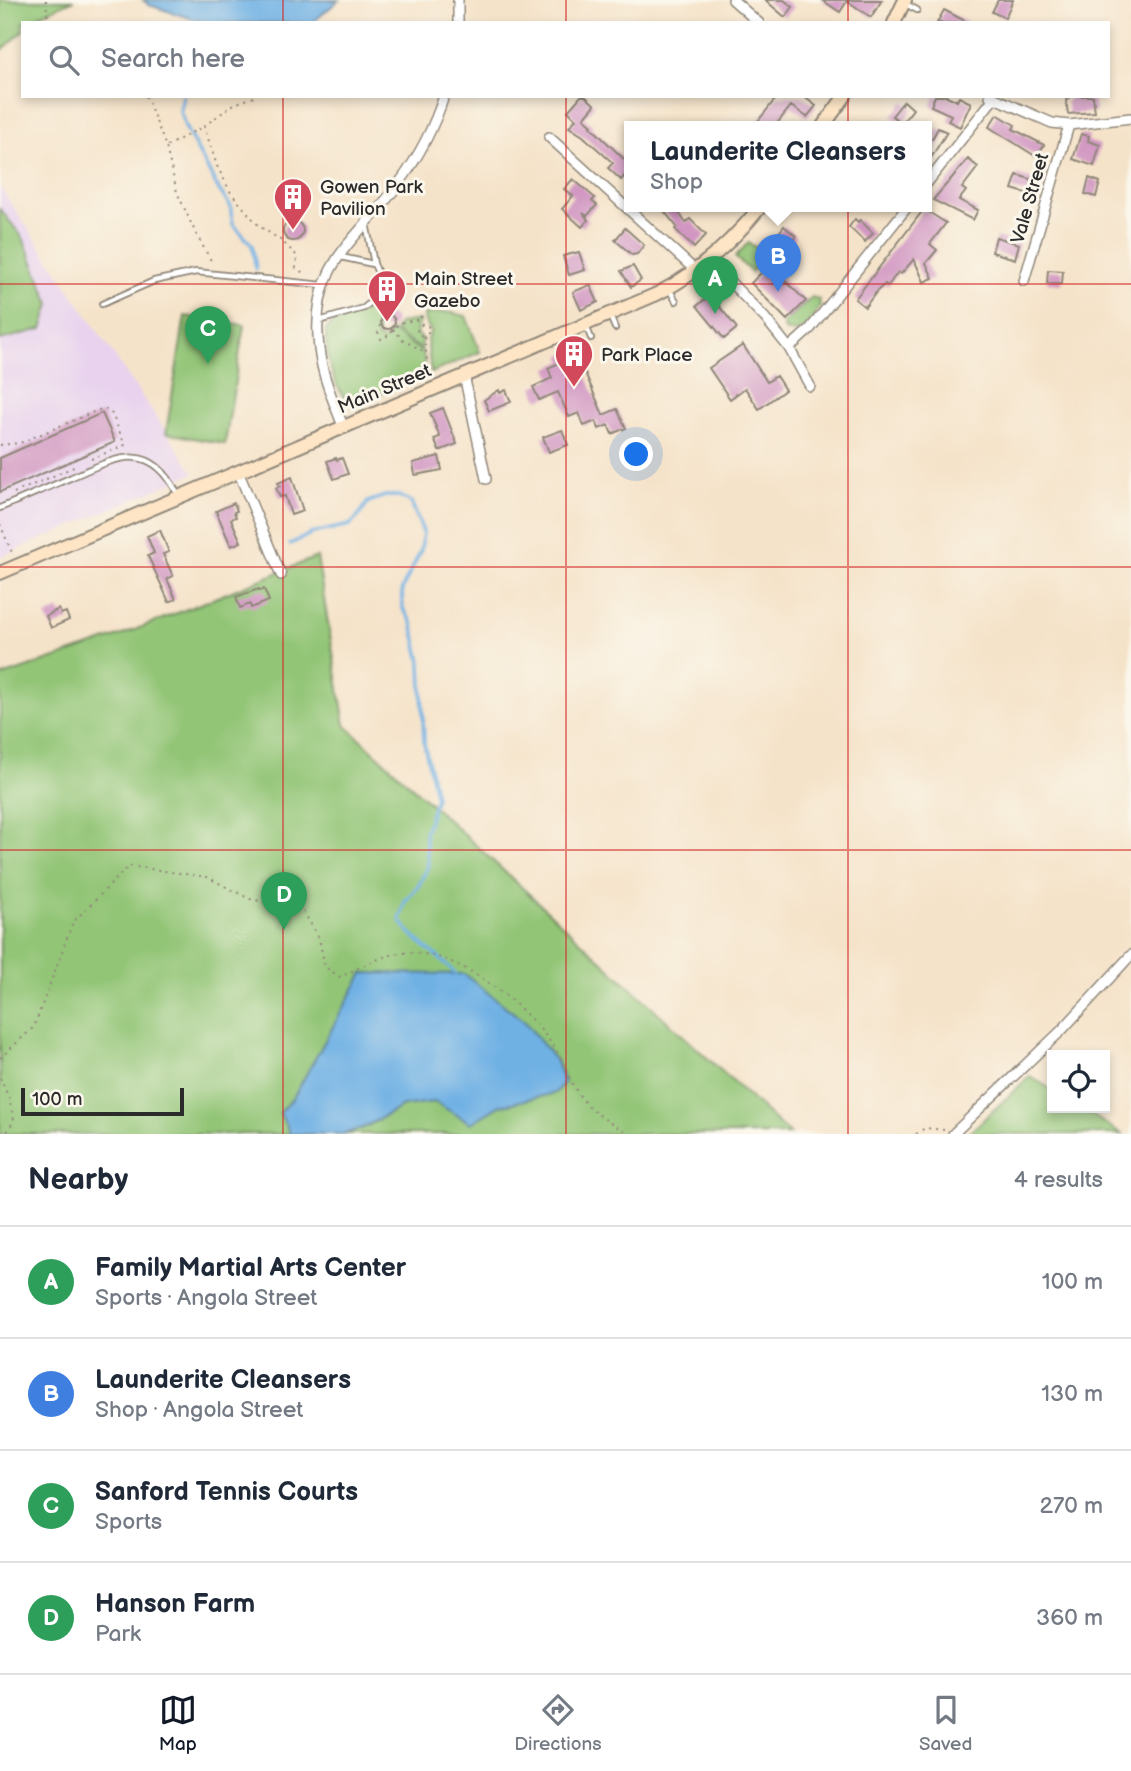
<!DOCTYPE html>
<html lang="en">
<head>
<meta charset="utf-8">
<style>
  body { margin:0; font-family:"Balsamiq Sans",sans-serif; background:#f6f6f7; color:#1f2937 }
  .controls { position:absolute; right:21px; bottom:21px; display:grid; overflow:hidden; border-radius:0px; box-shadow:0 4px 10px #0003 }
  .controls button { width:63px; height:63px; display:grid; place-items:center; padding:0; border:0; border-bottom:2px solid #e0e1e3; background:#fff; color:#1f2937; font:35px sans-serif }
  .scale { position:absolute; left:21px; bottom:18px; width:163px; box-sizing:border-box; padding-left:7px; border:4px solid #2b2b2b; border-top:0; font-size:19px; line-height:24px; white-space:nowrap; color:#2b2b2b; -webkit-text-stroke:5px #fbf7ec; paint-order:stroke }
  .you { position:absolute; left:637px; top:455px; width:24px; height:24px; margin:-18px; border:5px solid #fff; border-radius:50%; background:#1a73e8; box-shadow:0 0 0 10px #1a73e833 }
  .badge { display:grid; place-items:center; width:46px; height:46px; border-radius:50%; background:#111827; color:#fff; font-size:23px; font-weight:700 }
  .pin { position:absolute; translate:-50% -58px; filter:drop-shadow(0 2px 4px #0008) }
  .pin::after { content:''; position:absolute; top:37px; width:24px; height:21px; background:inherit; clip-path:polygon(0 0,100% 0,50% 100%) }
  .popup { position:absolute; left:624px; top:121px; width:308px; height:91px; box-sizing:border-box; display:grid; place-content:center; border-radius:0px; background:#fff; filter:drop-shadow(0 2px 5px #0005); font-size:23px; white-space:nowrap; color:#747a83 }
  .popup b { font-size:26px; color:#1f2937 }
  .popup::after { content:''; position:absolute; left:50%; top:100%; margin-left:-14px; border:14px solid transparent; border-top-color:#fff }
  .list { margin:0; padding:0; list-style:none }
  h2 { display:flex; justify-content:space-between; align-items:center; height:91px; margin:0; padding:0 28px; font-size:30px }
  h2 small { font-size:23px; font-weight:400; color:#747a83 }
  .list li { display:grid; grid-template-columns:46px 1fr auto; gap:21px; align-items:center; box-sizing:border-box; height:112px; padding:0 28px; border-top:2px solid #e0e1e3 }
  .list b { display:block; font-size:26px; white-space:nowrap }
  .list p { margin:0; font-size:23px; white-space:nowrap; color:#747a83 }
  .list em { font-size:23px; font-style:normal; color:#747a83 }
  .icon { flex:none; width:38px; height:38px; fill:none; stroke:currentColor; stroke-width:2; stroke-linecap:round; stroke-linejoin:round }
  .map { position:relative; flex:none; width:1131px; height:1134px; overflow:hidden }
  .search { position:absolute; background:#fff; box-shadow:0 4px 10px #0003; left:21px; right:21px; top:21px; height:77px; display:flex; align-items:center; gap:18px; box-sizing:border-box; padding:0 24px; border-radius:0px; color:#747a83; font-size:26px }
  .sheet { height:539px; background:#fff }
  nav { display:flex; justify-content:space-around; align-items:center; box-sizing:border-box; height:98px; border-top:2px solid #e0e1e3; background:#fff; font-size:19px; color:#747a83 }
  nav a { display:grid; justify-items:center; gap:4px }
  nav .on { color:#111827 }
  .map>svg:first-child { display:block }
  .built { fill:#e8d2ee }
  .green { fill:#92c576; stroke:#5e7850; stroke-width:2 }
  .water { fill:#70b1e4; stroke:#4e6e88; stroke-width:2 }
  .lines { fill:none; stroke-linecap:round; stroke-linejoin:round }
  .stream { stroke:#70b1e4; stroke-width:3.5 }
  .building { fill:#d197c2 }
  .lane-casing { stroke:#90877a; stroke-width:8 }
  .street-casing { stroke:#90877a; stroke-width:12 }
  .secondary-casing { stroke:#90877a; stroke-width:16 }
  .path { stroke:#90877a; stroke-width:2; stroke-dasharray:2 5; stroke-linecap:butt }
  .lane { stroke:#fff; stroke-width:4.5 }
  .street { stroke:#fff; stroke-width:9 }
  .secondary { stroke:#fde5c5; stroke-width:12 }
  .grid { fill:none; stroke:#d62828; stroke-width:2; stroke-opacity:0.55 }
  .labels { text-anchor:middle; stroke-width:6; stroke-linejoin:round; paint-order:stroke }
  .poi-label { font-size:19px; fill:#2b2b2b; stroke:#fbf7ec; text-anchor:start }
  .street-label { font-size:19px; fill:#2b2b2b; stroke:#fbf7ec }
</style>
</head>
<body>
<div class="map">
<svg width="1131" height="1134" viewBox="0 0 1131 1134">
  <rect width="100%" height="100%" fill="#fbf7ec"/>
  <filter id="ink" filterUnits="userSpaceOnUse"><feTurbulence type="fractalNoise" baseFrequency=".0143" numOctaves="2"/><feDisplacementMap in="SourceGraphic" scale="14" xChannelSelector="R" yChannelSelector="G"/><feConvolveMatrix kernelMatrix="1 2 1 2 8 2 1 2 1" color-interpolation-filters="sRGB"/></filter>
  <filter id="wash" filterUnits="userSpaceOnUse"><feTurbulence type="fractalNoise" baseFrequency=".00686" numOctaves="4" result="noise"/><feDisplacementMap in="SourceGraphic" scale="28" xChannelSelector="R" yChannelSelector="G"/><feGaussianBlur stdDeviation="1.57" result="paint"/><feColorMatrix in="noise" values="0 0 0 0 0 0 0 0 0 0 0 0 0 0 0 0 0 1.4 0 .05"/><feComposite in="paint" operator="in"/></filter>
  <g filter="url(#wash)">
    <rect width="100%" height="100%" fill="#f5e3c9"/>
    <!-- built -->
    <path class="built" d="M0,187L194,473L0,557Z"/>
    <!-- green -->
    <path class="green" d="M0,0H74L40,15L31,23H23V31L0,52Z
      M0,209L23,238L50,304L42,329L0,340Z
      M748,243L769,254L751,272L735,257Z
      M812,297L819,300L820,307C811,320 802,338 785,330L783,324Z
      M373,311L380,314C383,323 374,330 378,339L384,340L392,331L422,352L424,357L426,375L351,406C332,386 325,355 326,329C338,317 356,311 373,311Z
      M449,312L466,316L480,352L431,373L427,339L431,331L425,322L424,314Z
      M185,316L244,325L225,444L166,433Z
      M420,320L416,332L422,339V349L401,337L395,329L400,323Z
      M317,557L345,725L790,1134H0V677L122,635Z
      M1030,1076L1052,1090V1108H1080L1122,1134H968Z"/>
    <!-- water -->
    <path class="water" d="M143,0H339L312,23H205L149,5Z
      M363,973L464,974L524,1021L556,1061L564,1083L555,1093L499,1106L471,1123L434,1102L403,1106L363,1128L343,1134H290L280,1113L293,1098Z"/>
    <g class="lines">
      <!-- stream -->
      <path class="stream" d="M183,96L180,111L186,129L219,190L230,205L233,224L252,245L256,269
        M290,544L313,533L350,525L358,517L368,502L385,496H399L411,502L423,532L421,550L402,589L403,609L412,622L421,662L424,743L436,797L425,833L428,866L419,885L405,901L400,919C409,938 440,956 455,973"/>
    </g>
    <g id="blocks">
      <!-- building -->
      <path class="building" d="M765,0H784L793,7L785,17Z
        M822,0H882L871,17L847,1L840,12Z
        M998,0H1013L1005,18L992,12Z
        M944,10L969,23H937Z
        M581,96H585L595,105L584,118L592,125L591,127L629,164V171L621,180L608,168L613,163L583,136L569,127L576,119L568,111Z
        M778,96H803L816,106L807,117L791,106L775,126H754Z
        M935,96H947L957,101L959,97L971,103L960,127L948,121L951,115L931,106Z
        M1070,96H1093L1095,112L1068,114L1066,100L1070,99Z
        M904,101L913,109L902,123L892,116Z
        M997,114L1015,125L1013,129L1044,145L1037,157L989,127Z
        M938,128L947,132L927,164V136L932,139Z
        M1081,134L1089,136L1088,141L1100,145L1094,166L1073,159Z
        M968,159L978,167L962,188L966,191L959,200L978,210L973,220L933,200Z
        M1017,175L1037,181L1032,195L1012,189Z
        M1089,178L1100,182L1096,197L1085,194Z
        M573,179L595,198L592,201L597,205L587,216L583,213L588,220L582,227L562,209L573,196L564,189Z
        M660,206H674L686,223L690,219L706,235L694,248L675,229L677,227Z
        M924,209L946,223L930,244L937,250L926,263L933,278L924,282L914,259L901,274L898,272L888,286L885,284L877,291L865,307L855,299Z
        M855,219L858,222L860,220L873,233L865,242L849,227Z
        M283 231a10 10 0 1 1 20 0a10 10 0 1 1-20 0Z
        M784,226L796,236L785,250L773,241Z
        M625,228L644,245L637,254L632,255L615,240Z
        M996,237L1019,244L1015,259L992,252Z
        M579,252L585,270L569,275L563,256Z
        M769,265L806,301L787,320L751,283Z
        M633,266L641,280L631,287L621,271Z
        M1048,270L1063,271L1062,284L1047,283Z
        M590,285L598,302L581,310L573,292Z
        M710,295L737,328L724,339L697,306Z
        M381 322a7 7 0 1 1 14 0a7 7 0 1 1-14 0Z
        M743,345L767,382L776,376L785,390L759,409L745,388L730,399L709,368Z
        M575,349L603,415L617,409L626,428L612,434L608,425L599,429L596,421L584,426L579,413L569,417L558,392L539,400L533,387L552,378L548,368L563,361L560,356Z
        M499,390L500,393L506,390L511,402L489,411L484,400Z
        M443,408L457,444L439,451L434,439L440,437L430,413Z
        M102,413L115,442L0,492V458Z
        M562,430L568,445L549,452L543,437Z
        M439,456L442,470L415,475L413,463Z
        M336,458L337,460L342,458L348,474L334,479L327,461Z
        M292,477L303,511L291,515L285,496L280,497L276,488L280,486L278,483Z
        M234,503L237,511L234,512L236,517L231,519L241,542L231,546L216,511Z
        M160,530L169,552L163,554L173,576L167,579L176,599L169,602L148,556L154,553L147,536Z
        M259,589L260,591L264,589L269,601L251,608L250,604L240,608L236,597Z
        M59,609L61,614L66,612L69,620L51,628L46,616Z"/>
    </g>
  </g>
  <g filter="url(#ink)">
    <use href="#blocks" fill-opacity="0" stroke="#90877a" stroke-width="2"/>
    <g class="lines">
      <!-- lane casing -->
      <g class="lane-casing">
        <path id="lane" d="M904,3L917,10
          M341,257L373,264
          M669,289L676,301
          M102,304L154,281L196,272L323,285
          M610,316L615,328
          M319,321L364,308L380,294L381,280L374,264L366,223
          M586,326L591,338
          M0,508C23,498 47,488 70,478C115,458 151,438 178,495"/>
      </g>
      <!-- street casing -->
      <g class="street-casing">
        <path id="street" d="M733,0L759,23
          M458,23V0
          M990,96L1052,123L1069,125L1131,118
          M549,137L696,271
          M927,183L994,98
          M709,260L765,318L789,348L810,386
          M1024,281L1069,125
          M789,348L810,329L908,206
          M464,375L486,479
          M343,426C333,401 322,375 319,349C309,262 356,243 400,182C419,156 434,127 444,96
          M238,471L281,575
          M953,1134L1062,1030L1131,955"/>
      </g>
      <!-- secondary casing -->
      <g class="secondary-casing">
        <path id="secondary" d="M894,23L905,0
          M823,126L845,96
          M0,573L657,294C698,273 732,242 761,206"/>
      </g>
      <!-- path -->
      <path class="path" d="M46,0L48,23
        M146,96L166,147L177,192L196,234L213,264
        M204,126L217,166L231,193L259,226L282,241L297,256L296,268L305,274
        M167,146L204,126L234,104L257,96
        M420,309L422,324L428,326L430,330L424,337L429,377
        M422,324L417,331L423,337
        M380,325L378,334L381,339L386,337L399,323L421,319
        M393,329L403,340L425,352
        M0,445L20,443L98,410L106,409L112,414L125,445L91,459
        M14,493L76,466
        M0,524L13,555
        M0,1058L34,1027L73,922L129,866L207,877L250,899L302,909L319,938L325,967L340,977C357,969 376,958 395,954C449,942 522,1002 551,1043C562,1057 567,1075 576,1090C588,1111 610,1123 630,1134
        M0,1078L9,1098L14,1120L6,1134
        M916,1134L925,1128L944,1130"/>
      <!-- lane -->
      <use href="#lane" class="lane"/>
      <!-- street -->
      <use href="#street" class="street"/>
      <!-- secondary -->
      <use href="#secondary" class="secondary"/>
    </g>
  </g>
  <!-- grid -->
  <path class="grid" d="M283,0V23M566,0V23M848,0V23M283,96V1134M566,96V1134M848,96V1134M0,284H1131M0,567H1131M0,850H1131"/>
  <!-- icons -->
  <defs>
    <g id="building-pin" transform="scale(2.0125)"><path d="M0 17L-7.5 6A9.5 9.5 0 1 1 7.5 6Z" fill="#d1495b" stroke="#fbf7ec"/><path d="M-4-6H4V6H1V3H-1V6H-4ZM-2.5-4.3h1.7v1.8h-1.7ZM.8-4.3h1.7v1.8H.8ZM-2.5-1h1.7V.8h-1.7ZM.8-1h1.7V.8H.8Z" fill="#fff"/></g>
  </defs>
  <g fill-rule="evenodd">
    <use href="#building-pin" x="293" y="197"/>
    <use href="#building-pin" x="387" y="289"/>
    <use href="#building-pin" x="574" y="354"/>
  </g>
  <g class="labels">
    <!-- poi labels -->
    <g class="poi-label">
      <text x="320" y="193">Gowen Park<tspan x="320" dy="22">Pavilion</tspan></text>
      <text x="414" y="285">Main Street<tspan x="414" dy="22">Gazebo</tspan></text>
      <text x="601" y="361">Park Place</text>
    </g>
    <!-- street labels -->
    <g class="street-label">
      <text transform="translate(1029 198) rotate(-74)" y="7">Vale Street</text>
      <text transform="translate(384 388) rotate(-23)" y="7">Main Street</text>
    </g>
  </g>
</svg>
<div class="controls">
<button><svg class="icon" aria-label="locate" viewBox="0 0 24 24"><circle cx="12" cy="12" r="6"/><path d="M12 2v4M12 18v4M2 12h4M18 12h4"/></svg></button>
</div>
<div class="scale">100 m</div>
<div class="you"></div>
<div class="pin badge" style="left:715px;top:314px;background:#2e9e5b">A</div>
<div class="pin badge" style="left:778px;top:292px;background:#3f7fe0">B</div>
<div class="popup"><b>Launderite Cleansers</b>Shop</div>
<div class="pin badge" style="left:208px;top:364px;background:#2e9e5b">C</div>
<div class="pin badge" style="left:284px;top:930px;background:#2e9e5b">D</div>
<div class="search"><svg class="icon" aria-label="search" viewBox="0 0 24 24"><circle cx="10" cy="10" r="6"/><path d="M15 15l6 6"/></svg>Search here</div>
</div>
<section class="sheet">
<h2>Nearby<small>4 results</small></h2>
<ul class="list">
<li><span class="badge" style="background:#2e9e5b">A</span><div><b>Family Martial Arts Center</b><p>Sports · Angola Street</p></div><em>100 m</em></li>
<li><span class="badge" style="background:#3f7fe0">B</span><div><b>Launderite Cleansers</b><p>Shop · Angola Street</p></div><em>130 m</em></li>
<li><span class="badge" style="background:#2e9e5b">C</span><div><b>Sanford Tennis Courts</b><p>Sports</p></div><em>270 m</em></li>
<li><span class="badge" style="background:#2e9e5b">D</span><div><b>Hanson Farm</b><p>Park</p></div><em>360 m</em></li>
</ul>
</section>
<nav>
<a class="on"><svg class="icon" aria-label="map" viewBox="0 0 24 24"><path d="M3 6l6-2 6 2 6-2v14l-6 2-6-2-6 2zM9 4v14M15 6v14"/></svg>Map</a>
<a><svg class="icon" aria-label="directions" viewBox="0 0 24 24"><path d="M12 3l9 9-9 9-9-9zM9 14v-3h6M13 9l2 2-2 2"/></svg>Directions</a>
<a><svg class="icon" aria-label="saved" viewBox="0 0 24 24"><path d="M7 4h10v16l-5-4-5 4z"/></svg>Saved</a>
</nav>
</body>
</html>
